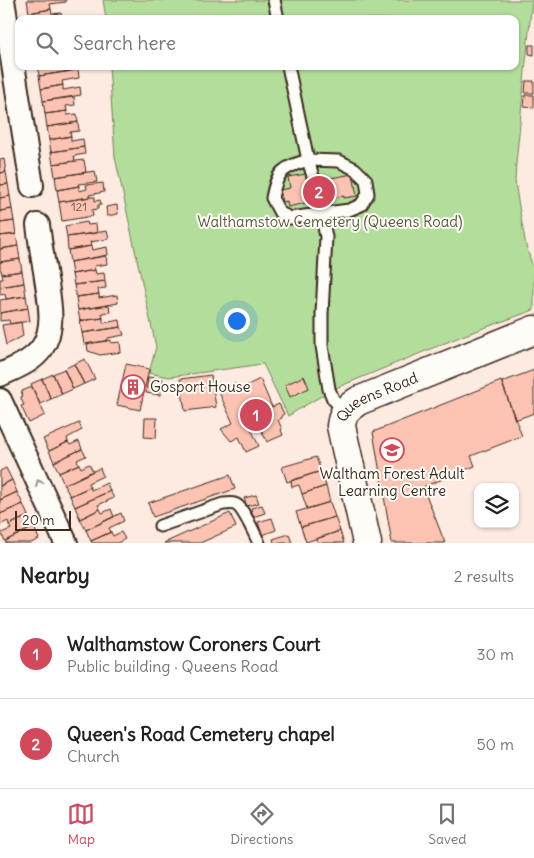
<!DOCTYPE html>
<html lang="en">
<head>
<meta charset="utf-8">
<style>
  body { margin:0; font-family:Delius,sans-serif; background:#f2f2f2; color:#202124 }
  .controls { position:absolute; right:15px; bottom:15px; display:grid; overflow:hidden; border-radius:10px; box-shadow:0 1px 4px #0004 }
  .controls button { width:45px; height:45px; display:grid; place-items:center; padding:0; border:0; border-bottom:1px solid #e0e0e0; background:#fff; color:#202124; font:25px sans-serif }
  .scale { position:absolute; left:15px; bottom:12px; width:56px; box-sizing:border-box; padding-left:5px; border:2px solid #3b2a1e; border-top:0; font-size:14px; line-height:18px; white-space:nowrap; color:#3b2a1e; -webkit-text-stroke:4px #fdfcf7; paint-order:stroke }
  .you { position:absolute; left:236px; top:320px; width:18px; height:18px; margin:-12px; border:4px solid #fff; border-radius:50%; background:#1a73e8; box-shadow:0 0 0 8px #1a73e833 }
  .badge { display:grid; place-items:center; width:32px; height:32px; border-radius:50%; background:#d1495b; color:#fff; font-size:16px; font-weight:700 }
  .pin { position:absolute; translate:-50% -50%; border:2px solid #fff; box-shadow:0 1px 5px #0006 }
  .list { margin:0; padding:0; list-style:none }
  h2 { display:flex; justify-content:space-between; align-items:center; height:65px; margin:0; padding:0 20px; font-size:21px }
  h2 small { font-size:16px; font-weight:400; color:#757577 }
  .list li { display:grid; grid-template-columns:32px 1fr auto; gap:15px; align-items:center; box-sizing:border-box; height:90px; padding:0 20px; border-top:1px solid #e0e0e0 }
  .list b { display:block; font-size:19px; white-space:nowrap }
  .list p { margin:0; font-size:16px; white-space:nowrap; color:#757577 }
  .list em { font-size:16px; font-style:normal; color:#757577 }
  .icon { flex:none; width:28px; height:28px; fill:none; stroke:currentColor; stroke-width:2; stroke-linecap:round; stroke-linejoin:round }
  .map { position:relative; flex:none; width:534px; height:543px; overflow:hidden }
  .search { position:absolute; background:#fff; box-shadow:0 1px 4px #0004; left:15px; right:15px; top:15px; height:55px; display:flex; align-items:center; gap:12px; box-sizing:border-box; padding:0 18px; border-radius:10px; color:#757577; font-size:19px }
  .sheet { height:245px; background:#fff }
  nav { display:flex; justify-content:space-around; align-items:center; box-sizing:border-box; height:70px; border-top:1px solid #e0e0e0; background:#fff; font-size:14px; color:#757577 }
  nav a { display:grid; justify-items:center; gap:2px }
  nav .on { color:#d1495b }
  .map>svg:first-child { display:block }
  .green { fill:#b2dd9a; stroke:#76845c }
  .building { fill:#fdc3b2; stroke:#3b2a1e }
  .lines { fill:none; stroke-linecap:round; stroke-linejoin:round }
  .service-casing { stroke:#3b2a1e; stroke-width:15 }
  .minor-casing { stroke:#3b2a1e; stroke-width:26 }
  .tertiary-casing { stroke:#3b2a1e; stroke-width:31 }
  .service { stroke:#fdfcf7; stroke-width:11 }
  .minor { stroke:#fdfcf7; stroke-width:22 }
  .tertiary { stroke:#fdfcf7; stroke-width:28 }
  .oneway { stroke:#9c938a }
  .labels { text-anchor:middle; stroke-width:4; stroke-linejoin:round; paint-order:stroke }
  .number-label { font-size:12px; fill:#6c5043 }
  .park-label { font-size:15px; fill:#59573d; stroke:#fdfcf7 }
  .poi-label { font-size:15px; fill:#3b2a1e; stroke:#fdfcf7; text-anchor:start }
  .street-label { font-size:15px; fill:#3b2a1e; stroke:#fdfcf7 }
</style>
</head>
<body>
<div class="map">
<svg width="534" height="543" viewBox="0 0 534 543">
  <rect width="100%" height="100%" fill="#fdebe2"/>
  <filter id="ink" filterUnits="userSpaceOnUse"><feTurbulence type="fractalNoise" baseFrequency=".02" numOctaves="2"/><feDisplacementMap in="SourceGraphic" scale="10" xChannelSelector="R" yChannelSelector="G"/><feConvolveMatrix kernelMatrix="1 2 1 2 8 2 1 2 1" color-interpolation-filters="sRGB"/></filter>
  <g filter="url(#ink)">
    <!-- green -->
    <path class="green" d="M103,0H532L516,164L515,181L518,201L526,246L534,270V310L462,336L336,388C319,397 304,406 288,416L263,364L169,377L149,373L156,347L115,157L109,66H515V19H106Z"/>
    <!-- building -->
    <path class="building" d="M27,0H66V2L50,4L51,9L29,13Z
      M51,9L52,14L61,13L62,19H30L29,13Z
      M529,45H534V55L529,54Z
      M38,66H74L75,68L70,69V71L39,76Z
      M78,70L79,78L62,81L63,85L41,89L39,76Z
      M526,81H534V93H525Z
      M63,85V90L80,87L81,95L43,101L41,89Z
      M525,95H534V108L524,107Z
      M74,97L75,105L66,106L67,111L45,114L43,101Z
      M67,111V115L77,114L78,122L47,127L45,114Z
      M78,122L79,131L70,132L71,136L49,140L47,127Z
      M71,136V141L83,139L84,147L51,152L49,140Z
      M84,147L85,154L74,156L75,161L53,164L51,152Z
      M4,159L6,172L0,173V160Z
      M84,160L86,172L55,177L53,164Z
      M95,171L97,182L78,184L79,186L57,190L55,177Z
      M6,172L8,184L0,185V173Z
      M306,174L308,184L325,181V179L353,174L357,196L344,198V196L328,199L327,195L309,199L310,202L288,207L287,201L283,202L280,190L290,188L288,177Z
      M103,183L104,192L89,195L90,197L59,202L57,190L79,186V191L87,189L86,185Z
      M8,184L10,196L0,198V185Z
      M10,196L12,209L0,211V198Z
      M90,197H95V201L100,200L101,205H98V209L92,210L93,216L62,221L59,202Z
      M117,205L118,214L107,216L106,207Z
      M12,209L14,221L0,223V211Z
      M14,221L16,234L0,236V223Z
      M87,222L88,225L96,224L97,233L67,237L65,226Z
      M107,231L109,239L90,242L91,246L68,250L67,237Z
      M16,234L18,246L0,249V236Z
      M18,246L20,259L0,262V249Z
      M91,246L92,250L107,247L108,255L70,262L68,250Z
      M106,256L107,264L94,266L95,270L72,274L70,262Z
      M20,259L22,271L2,274L1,270H0V262Z
      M95,270L96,274L104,273L105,281L74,285L72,274Z
      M22,271L24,283L0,287V279H3L2,274Z
      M105,281L106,288L98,289L99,294L76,297L74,285Z
      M24,283L26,296L6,299L5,294L0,295V287Z
      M99,294V298L117,295L118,303L78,310L76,297Z
      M26,296L28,308L0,313V300Z
      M109,305L110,312L102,313L103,318L80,321L78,310Z
      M28,308L30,321L10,324L9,320L0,321V313Z
      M103,318V323L120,320L121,327L82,333L80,321Z
      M21,322L23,336L6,345L2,325Z
      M121,327L124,335L108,338L107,341L84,344L82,333Z
      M111,340V343L120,342L121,352L100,355L88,351L87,344Z
      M85,359L95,379L84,384L74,364Z
      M74,364L84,384L73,389L64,369Z
      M126,364L149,369L140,410L117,405Z
      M64,369L73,389L62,394L53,374Z
      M534,370V413L515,420L502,382Z
      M53,374L62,394L51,399L42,379Z
      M211,375L216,407L185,411L180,379Z
      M304,376L309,388L290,397L285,385Z
      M148,377L163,379L160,395L146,393Z
      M42,379L51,399L40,404L31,384Z
      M260,379L272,407L279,404L284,414L281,416L282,418L278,420L282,429L281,430L283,435L267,442L259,425L251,429L259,446L246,452L239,437L231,441L221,429L233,423L218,390L234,383L237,390Z
      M501,381L522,436L471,456L475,466L423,487L445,543H392L373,432Z
      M32,387L45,415L29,423L21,406L24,405L21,399L22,391Z
      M145,418H157L156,438L144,437Z
      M79,423L82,430L67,438L68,442L49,451L43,439Z
      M79,441L82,449L54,462L49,451L68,442L70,445Z
      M82,449L86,456L77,460L79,464L59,473L54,462Z
      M316,457L321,471L287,482L282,467Z
      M79,464L81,468L89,464L93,471L64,485L59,473Z
      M6,468L12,480L0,486V471Z
      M100,468L103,476L88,483L90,487L70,496L64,485Z
      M321,471L326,486L302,494L299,485L292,487L291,481Z
      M230,475L235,489L153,517L148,503Z
      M12,480L17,492L0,500V486Z
      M107,483L110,491L75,507L70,496L90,487L91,490Z
      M326,486L330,502L307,509L302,494Z
      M110,491L114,498L98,505L100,509L80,519L75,507Z
      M17,492L23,504L0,514V500Z
      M256,495L259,503L247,506L244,498Z
      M330,502L335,517L301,527L296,512Z
      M23,504L28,516L9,525L8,521L0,525V514Z
      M262,505L265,513L253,517L251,508Z
      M100,509L102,513L111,509L114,517L86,530L80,519Z
      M121,513L124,521L109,528L111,532L91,541L86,530Z
      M230,513L236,527L200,543H164Z
      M28,516L34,527L5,541L1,533L11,529L9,525Z
      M335,517L340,531L306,542L301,527Z
      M272,518L276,530L262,535L258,522Z
      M34,527L39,539L31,543H6L5,541Z
      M340,531L344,543H318L316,539Z
      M111,532L113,536L121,532L125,539L117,543H92L91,541Z
      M289,534L292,543H274L273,539Z"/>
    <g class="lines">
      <!-- service casing -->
      <g class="service-casing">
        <path id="service" d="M274,0L278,19
          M288,66L308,160L315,183
          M308,160L339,161L355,169L366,180L368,194L361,205L349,210L290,218L280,213L272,198C277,171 282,168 308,160Z
          M318,197L326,237L322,314V346L329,389L333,399L345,411
          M160,526L223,504C228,504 234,502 238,506C245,512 255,535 259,543"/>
      </g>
      <!-- minor casing -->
      <g class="minor-casing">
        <path id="minor" d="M3,0L32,186
          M0,375C15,368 32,362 42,348C57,326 48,295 45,271C42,256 40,240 38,225
          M0,400L66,543"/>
      </g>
      <!-- tertiary casing -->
      <g class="tertiary-casing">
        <g id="tertiary">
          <path id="s1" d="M367,543L341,426C343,411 347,409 358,401L534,330"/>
        </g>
      </g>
      <!-- service -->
      <use href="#service" class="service"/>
      <!-- minor -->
      <use href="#minor" class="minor"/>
      <!-- tertiary -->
      <use href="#tertiary" class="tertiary"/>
    </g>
    <!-- one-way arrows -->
    <defs><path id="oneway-chevron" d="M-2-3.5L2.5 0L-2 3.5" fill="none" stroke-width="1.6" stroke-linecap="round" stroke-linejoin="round" transform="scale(1.25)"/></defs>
    <use class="oneway" href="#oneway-chevron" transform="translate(39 483) rotate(-115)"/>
  </g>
  <!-- icons -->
  <defs>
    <g id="building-ring" transform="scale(1.25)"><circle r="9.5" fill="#fdfcf7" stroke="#d1495b" stroke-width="1.5"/><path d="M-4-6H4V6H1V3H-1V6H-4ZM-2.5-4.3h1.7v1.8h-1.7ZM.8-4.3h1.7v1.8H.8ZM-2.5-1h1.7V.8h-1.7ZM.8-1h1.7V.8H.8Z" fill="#d1495b"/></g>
    <g id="university-ring" transform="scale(1.25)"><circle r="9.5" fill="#fdfcf7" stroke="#d1495b" stroke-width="1.5"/><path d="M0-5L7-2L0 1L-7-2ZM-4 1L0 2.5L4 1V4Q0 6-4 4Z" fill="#d1495b"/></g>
  </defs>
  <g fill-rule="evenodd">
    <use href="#building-ring" x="133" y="387"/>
    <use href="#university-ring" x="392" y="450"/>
  </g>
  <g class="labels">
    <!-- number labels -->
    <g class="number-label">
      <text x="79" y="211">121</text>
    </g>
    <!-- park labels -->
    <g class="park-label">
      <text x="330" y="227">Walthamstow Cemetery (Queens Road)</text>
    </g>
    <!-- poi labels -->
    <g class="poi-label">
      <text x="150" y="392">Gosport House</text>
      <text x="392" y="479" text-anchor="middle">Waltham Forest Adult<tspan x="392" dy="17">Learning Centre</tspan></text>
    </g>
    <!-- street labels -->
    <g class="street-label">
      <text dy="5" stroke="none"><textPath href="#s1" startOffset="170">Queens Road</textPath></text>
    </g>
  </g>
</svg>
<div class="controls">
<button><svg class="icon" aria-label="layers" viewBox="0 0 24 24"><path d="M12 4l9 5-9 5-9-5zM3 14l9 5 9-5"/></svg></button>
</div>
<div class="scale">20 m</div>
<div class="you"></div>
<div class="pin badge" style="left:256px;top:415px">1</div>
<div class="pin badge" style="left:319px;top:192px">2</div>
<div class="search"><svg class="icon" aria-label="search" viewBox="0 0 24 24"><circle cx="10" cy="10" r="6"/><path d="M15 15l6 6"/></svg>Search here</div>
</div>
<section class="sheet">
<h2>Nearby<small>2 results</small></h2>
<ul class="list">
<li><span class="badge">1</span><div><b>Walthamstow Coroners Court</b><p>Public building · Queens Road</p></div><em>30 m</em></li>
<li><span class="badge">2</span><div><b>Queen's Road Cemetery chapel</b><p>Church</p></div><em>50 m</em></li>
</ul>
</section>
<nav>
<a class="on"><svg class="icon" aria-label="map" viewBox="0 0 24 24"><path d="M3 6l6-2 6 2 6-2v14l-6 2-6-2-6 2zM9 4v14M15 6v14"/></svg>Map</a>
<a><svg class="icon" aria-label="directions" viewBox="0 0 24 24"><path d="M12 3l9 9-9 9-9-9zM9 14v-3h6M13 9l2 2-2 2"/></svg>Directions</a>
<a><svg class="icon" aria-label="saved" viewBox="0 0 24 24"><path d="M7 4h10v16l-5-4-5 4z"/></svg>Saved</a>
</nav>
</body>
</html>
